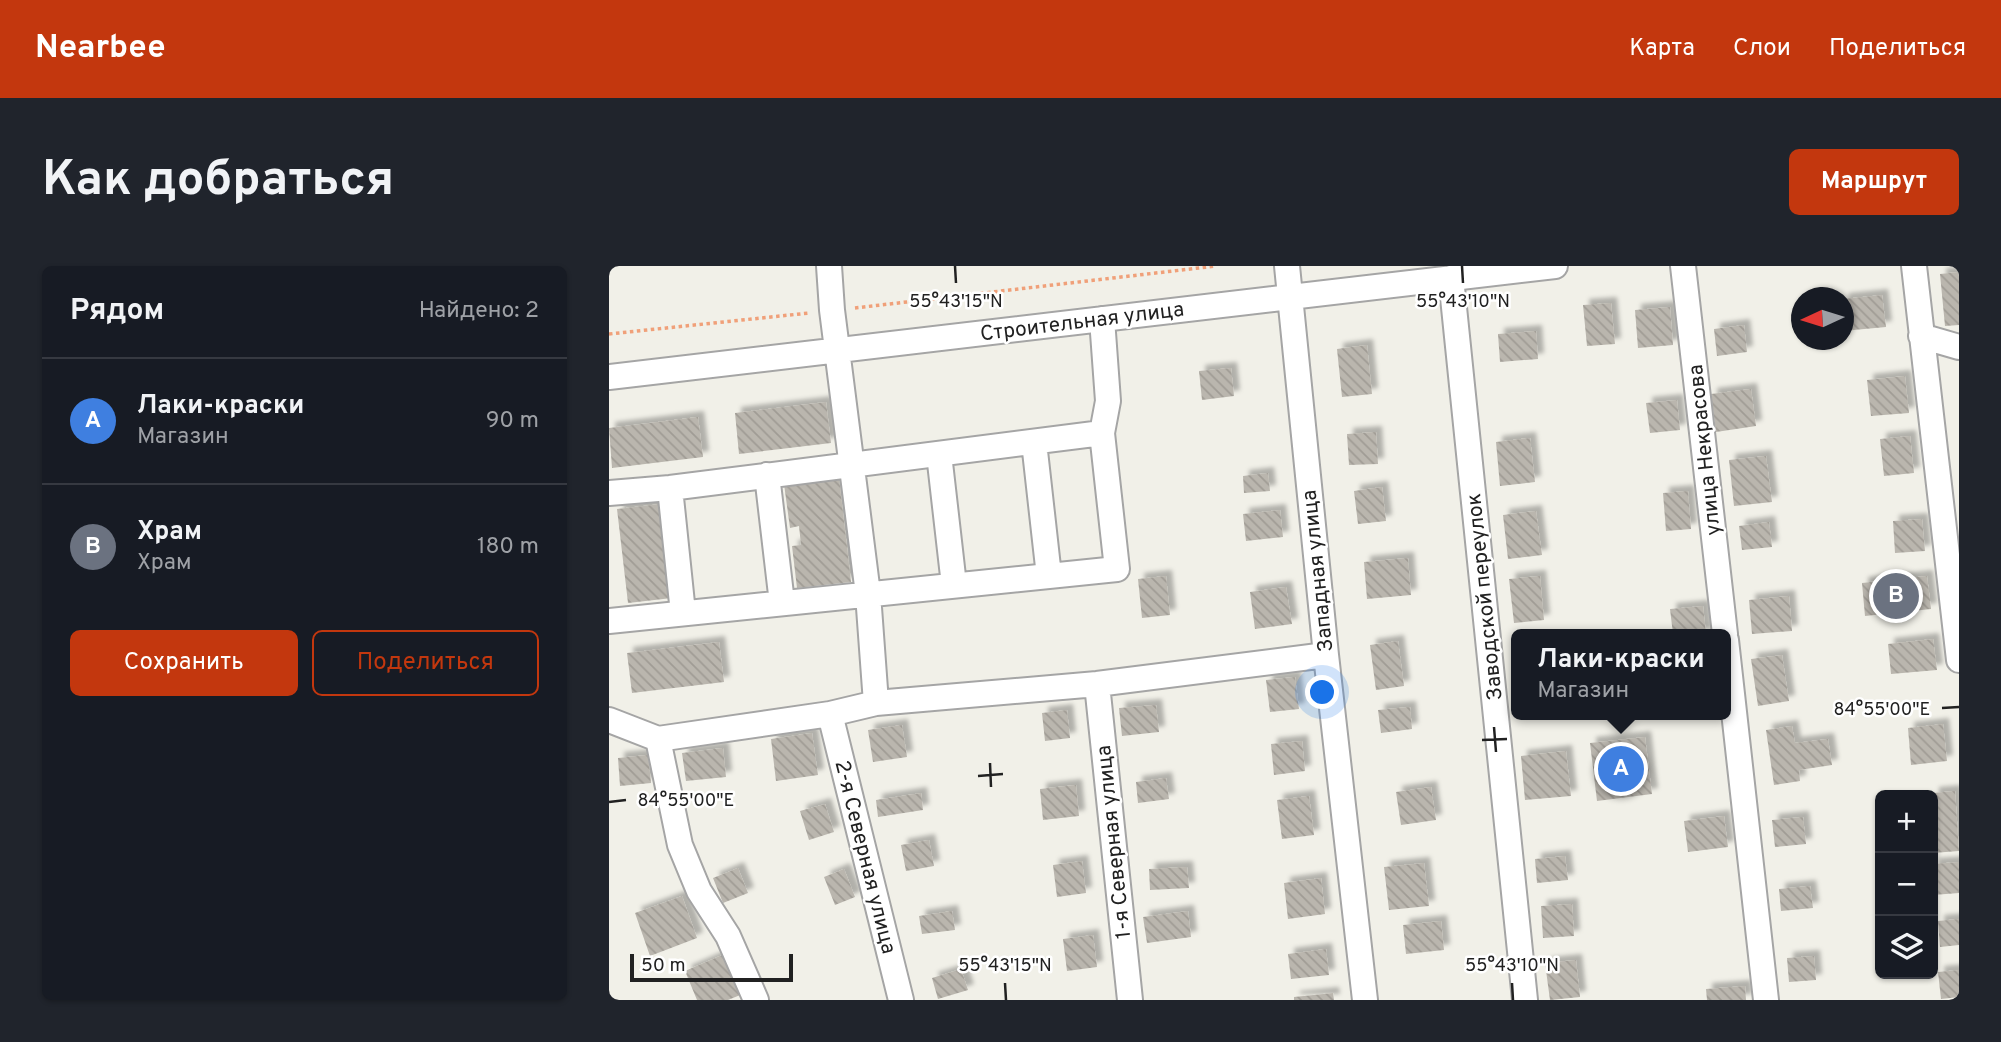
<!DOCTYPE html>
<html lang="ru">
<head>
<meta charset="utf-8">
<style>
  body { margin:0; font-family:Overpass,sans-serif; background:#20242c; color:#f1f3f6 }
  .controls { position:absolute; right:21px; bottom:21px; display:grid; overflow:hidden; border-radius:10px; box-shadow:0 2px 5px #0004 }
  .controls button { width:63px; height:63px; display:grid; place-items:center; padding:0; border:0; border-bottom:2px solid #363941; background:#171b24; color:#f1f3f6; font:35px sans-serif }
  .compass { position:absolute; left:1182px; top:21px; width:63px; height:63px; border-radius:50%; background:#171b24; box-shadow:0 2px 5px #0004; rotate:266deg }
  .scale { position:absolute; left:21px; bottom:18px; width:163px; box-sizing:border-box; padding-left:7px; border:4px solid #212121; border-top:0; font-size:19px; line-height:24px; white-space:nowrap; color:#212121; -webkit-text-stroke:5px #fff; paint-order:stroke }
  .you { position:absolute; left:714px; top:427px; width:24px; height:24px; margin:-18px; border:5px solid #fff; border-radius:50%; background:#1a73e8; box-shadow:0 0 0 10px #1a73e833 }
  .badge { display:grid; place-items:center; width:46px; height:46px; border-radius:50%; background:#c3370e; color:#fff; font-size:23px; font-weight:700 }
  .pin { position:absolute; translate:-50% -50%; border:4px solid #fff; box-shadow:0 2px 7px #0006 }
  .popup { position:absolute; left:902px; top:363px; width:220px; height:91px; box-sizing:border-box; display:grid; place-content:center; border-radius:10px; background:#171b24; filter:drop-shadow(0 2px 5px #0005); font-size:23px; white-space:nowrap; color:#9ea1a6 }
  .popup b { font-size:26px; color:#f1f3f6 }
  .popup::after { content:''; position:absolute; left:50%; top:100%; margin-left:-14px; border:14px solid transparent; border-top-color:#171b24 }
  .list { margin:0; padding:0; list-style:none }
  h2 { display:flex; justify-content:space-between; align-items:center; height:91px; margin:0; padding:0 28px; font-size:30px }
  h2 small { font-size:23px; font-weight:400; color:#9ea1a6 }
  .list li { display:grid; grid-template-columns:46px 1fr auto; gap:21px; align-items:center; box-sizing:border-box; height:126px; padding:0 28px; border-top:2px solid #363941 }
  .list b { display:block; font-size:26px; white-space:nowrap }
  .list p { margin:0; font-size:23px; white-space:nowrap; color:#9ea1a6 }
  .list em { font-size:23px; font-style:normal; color:#9ea1a6 }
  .actions { display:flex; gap:14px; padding:21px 28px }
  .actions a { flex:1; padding:16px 0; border:2px solid #c3370e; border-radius:10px; text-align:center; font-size:24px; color:#c3370e }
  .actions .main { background:#c3370e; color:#fff }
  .icon { flex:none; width:38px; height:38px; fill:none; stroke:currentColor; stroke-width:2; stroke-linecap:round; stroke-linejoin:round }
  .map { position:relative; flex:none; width:1350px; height:734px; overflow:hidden; border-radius:10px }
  header { display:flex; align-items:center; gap:42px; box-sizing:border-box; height:98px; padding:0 35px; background:#c3370e; color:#fff }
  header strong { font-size:33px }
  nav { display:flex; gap:38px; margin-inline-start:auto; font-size:24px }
  .intro { display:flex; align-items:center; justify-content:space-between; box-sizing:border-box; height:168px; padding:0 42px }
  h1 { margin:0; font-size:49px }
  .button { padding:18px 32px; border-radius:10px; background:#c3370e; color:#fff; font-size:24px; font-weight:700 }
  main { display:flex; gap:42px; padding:0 42px }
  aside { flex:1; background:#171b24; border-radius:10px; box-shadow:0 2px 5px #0004 }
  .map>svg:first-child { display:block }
  .building { fill:url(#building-back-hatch); filter:url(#shadow) }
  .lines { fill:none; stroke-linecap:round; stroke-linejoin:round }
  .minor-casing { stroke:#a5a5a5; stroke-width:28 }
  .path { stroke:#f0a079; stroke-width:3.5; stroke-dasharray:3.5 3.5; stroke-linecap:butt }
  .minor { stroke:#fff; stroke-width:24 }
  .ticks { fill:none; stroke:#212121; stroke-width:2.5 }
  .labels { text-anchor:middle; stroke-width:5; stroke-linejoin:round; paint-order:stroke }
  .street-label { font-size:21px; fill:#212121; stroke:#fff }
  .ticks-label { font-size:18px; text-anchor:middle; fill:#212121; stroke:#fff; stroke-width:5; stroke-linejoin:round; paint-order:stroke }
</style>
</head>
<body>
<header>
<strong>Nearbee</strong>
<nav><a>Карта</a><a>Слои</a><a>Поделиться</a></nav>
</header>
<div class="intro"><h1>Как добраться</h1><a class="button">Маршрут</a></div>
<main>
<aside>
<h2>Рядом<small>Найдено: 2</small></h2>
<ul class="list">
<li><span class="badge" style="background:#3f7fe0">A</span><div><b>Лаки-краски</b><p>Магазин</p></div><em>90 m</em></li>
<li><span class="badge" style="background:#6b7280">B</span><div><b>Храм</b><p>Храм</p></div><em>180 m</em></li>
</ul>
<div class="actions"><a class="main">Сохранить</a><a>Поделиться</a></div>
</aside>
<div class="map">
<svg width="1350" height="734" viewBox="0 0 1350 734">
  <defs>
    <pattern id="building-back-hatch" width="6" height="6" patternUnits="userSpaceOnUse" patternTransform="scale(1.75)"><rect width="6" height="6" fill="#bab6ae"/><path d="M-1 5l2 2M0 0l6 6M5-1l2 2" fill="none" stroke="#a09c95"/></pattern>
    <filter id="shadow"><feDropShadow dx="6" dy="-6" stdDeviation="2" flood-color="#0004"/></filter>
  </defs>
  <rect width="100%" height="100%" fill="#f1f0e8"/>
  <!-- building -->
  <path class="building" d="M1350,6V59L1336,60L1331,8Z
    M1273,29L1277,61L1234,65V33Z
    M1002,37L1006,78L978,80L974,39Z
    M1061,41L1064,79L1029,82L1026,44Z
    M1135,59L1138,86L1108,90L1105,63Z
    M927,65L929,93L891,96L889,68Z
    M758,79L763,128L733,131L728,83Z
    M622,102L625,130L593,134L590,105Z
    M1296,110L1300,147L1262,150L1258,114Z
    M1142,123L1147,160L1107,166L1102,128Z
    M1068,134L1071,164L1041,167L1037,137Z
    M217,136L222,177L130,188L126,147Z
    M89,151L94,191L3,202L0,162Z
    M767,166L769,198L740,199L738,168Z
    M1301,170L1305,207L1275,210L1271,173Z
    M921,172L926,216L891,220L887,176Z
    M1157,190L1163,236L1125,240L1120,194Z
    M659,207L661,225L635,227L634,210Z
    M230,212L242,316L188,322L183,280L192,279L190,260L181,262L175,218Z
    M773,221L777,255L749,258L745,225Z
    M1079,225L1082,263L1057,265L1054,227Z
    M52,238L63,332L19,337L8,243Z
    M671,244L674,271L637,275L634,248Z
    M927,245L933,289L899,293L894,249Z
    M1313,253L1316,285L1286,287L1284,255Z
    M1160,256L1163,281L1133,284L1130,260Z
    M799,292L802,329L758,333L755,296Z
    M557,310L561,349L533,352L529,313Z
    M931,310L935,354L905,357L900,313Z
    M1318,310L1322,343L1256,350L1253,317Z
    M677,321L683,358L646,363L641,326Z
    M1180,330L1183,365L1143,368L1140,334Z
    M1094,340L1097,368H1064L1061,343Z
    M1324,373L1328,404L1282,408L1279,378Z
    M789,375L795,420L767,424L761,379Z
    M110,376L115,416L23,427L18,387Z
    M1173,389L1180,435L1149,440L1142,393Z
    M686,411L690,443L661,446L657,414Z
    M547,439L550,466L513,470L510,442Z
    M801,441L803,463L772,467L769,444Z
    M458,444L461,472L436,475L433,447Z
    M1334,458L1338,495L1302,499L1299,462Z
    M293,459L298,491L264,496L259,464Z
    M1183,460L1186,477L1219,473L1223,499L1190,504L1191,515L1165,519L1157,464Z
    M203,467L209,509L167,515L162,473Z
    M1036,471L1043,528L988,535L981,477Z
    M693,475L696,505L665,509L662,478Z
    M114,482L117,511L77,515L73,487Z
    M957,485L962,530L916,534L912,490Z
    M39,489L42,517L11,520L9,492Z
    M557,512L560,533L529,537L527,516Z
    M467,519L470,550L434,554L431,523Z
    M822,521L827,554L792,559L787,526Z
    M1346,525L1350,585L1324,587V527Z
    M312,527L314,544L269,551L267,534Z
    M700,530L705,569L673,573L668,534Z
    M216,538L225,566L200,574L191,545Z
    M1115,550L1119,581L1079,586L1075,555Z
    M1194,551L1197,578L1166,581L1163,554Z
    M320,574L325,600L297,605L292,579Z
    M956,590L959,614L928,617L926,593Z
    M473,595L477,627L448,631L444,599Z
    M1350,596V627L1324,629V598Z
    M815,597L820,640L780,644L775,601Z
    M578,601L580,622L541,624L540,603Z
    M129,602L139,627L114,637L104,612Z
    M235,603L246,631L226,639L215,611Z
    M712,612L716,648L679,653L675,617Z
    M1201,620L1204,642L1172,645L1170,623Z
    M73,630L88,672L41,690L26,647Z
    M963,638L965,670L934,672L932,640Z
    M343,645L346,664L313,668L310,650Z
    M579,645L582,671L538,677L534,651Z
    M1350,653V679L1331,681L1329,655Z
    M832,655L835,684L797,688L794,659Z
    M484,669L488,701L458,705L454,673Z
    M717,683L720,709L682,713L679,688Z
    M118,687L136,727L119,734H88L76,705Z
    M1205,690L1207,714L1180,716L1178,692Z
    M967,694L971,731L941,734L936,697Z
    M352,703L359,724L329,733L323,712Z
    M1350,704V731L1332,733L1329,706Z
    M1136,720L1137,734H1098L1097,723Z
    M724,727L725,734H685V731Z"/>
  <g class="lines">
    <!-- minor casing -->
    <g class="minor-casing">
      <path id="minor" d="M220,0L223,44L259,328L267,437
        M678,0L717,389L756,734
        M1074,0L1116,368
        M1305,0L1350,394
        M842,12L916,734
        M1312,70L1350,81
        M0,111L946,0
        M493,167L499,135L493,53
        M425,176L440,310
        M330,188L345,319
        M158,209L173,337
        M61,222L74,347
        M0,227L61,222L493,167L508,303L0,355
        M1117,374L1157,734
        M488,418L521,734
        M221,448L292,734
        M0,454L49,473L221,448L267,437L488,418L717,389
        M49,473L71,579L90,625L119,670L147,734"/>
    </g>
    <!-- path -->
    <path class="path" d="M246,42L607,0
      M0,68L200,47"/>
    <!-- minor -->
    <use href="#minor" class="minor"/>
  </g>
  <!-- ticks -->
  <path class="ticks" d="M346,0L347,17M853,0L854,17M1333,442L1350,441M885,461L887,486M873,474L898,473M381,497L382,521M369,510L394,508M0,536L17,534M396,717L397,734M903,717L904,734"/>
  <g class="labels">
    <!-- street labels -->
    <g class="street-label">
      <text transform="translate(473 55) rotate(-7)" y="7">Строительная улица</text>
      <text transform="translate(1095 184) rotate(-96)" y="7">улица Некрасова</text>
      <text transform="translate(708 305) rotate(-96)" y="7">Западная улица</text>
      <text transform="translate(875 331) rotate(-96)" y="7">Заводской переулок</text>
      <text transform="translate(504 576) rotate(-96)" y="7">1-я Северная улица</text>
      <text transform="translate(257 591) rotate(76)" y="7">2-я Северная улица</text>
    </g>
  </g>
  <g class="ticks-label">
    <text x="347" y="41">55°43'15"N</text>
    <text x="854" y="41">55°43'10"N</text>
    <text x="1273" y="449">84°55'00"E</text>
    <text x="77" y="540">84°55'00"E</text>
    <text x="396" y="705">55°43'15"N</text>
    <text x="903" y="705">55°43'10"N</text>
  </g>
</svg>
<div class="controls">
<button>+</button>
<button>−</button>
<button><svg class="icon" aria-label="layers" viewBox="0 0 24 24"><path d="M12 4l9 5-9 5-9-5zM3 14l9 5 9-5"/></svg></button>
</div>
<svg class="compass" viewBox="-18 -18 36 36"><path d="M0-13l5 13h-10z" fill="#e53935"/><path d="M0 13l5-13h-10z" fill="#9ea1a6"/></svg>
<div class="scale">50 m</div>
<div class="you"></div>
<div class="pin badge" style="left:1012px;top:503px;background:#3f7fe0">A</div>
<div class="popup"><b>Лаки-краски</b>Магазин</div>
<div class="pin badge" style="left:1287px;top:330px;background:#6b7280">B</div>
</div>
</main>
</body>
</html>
